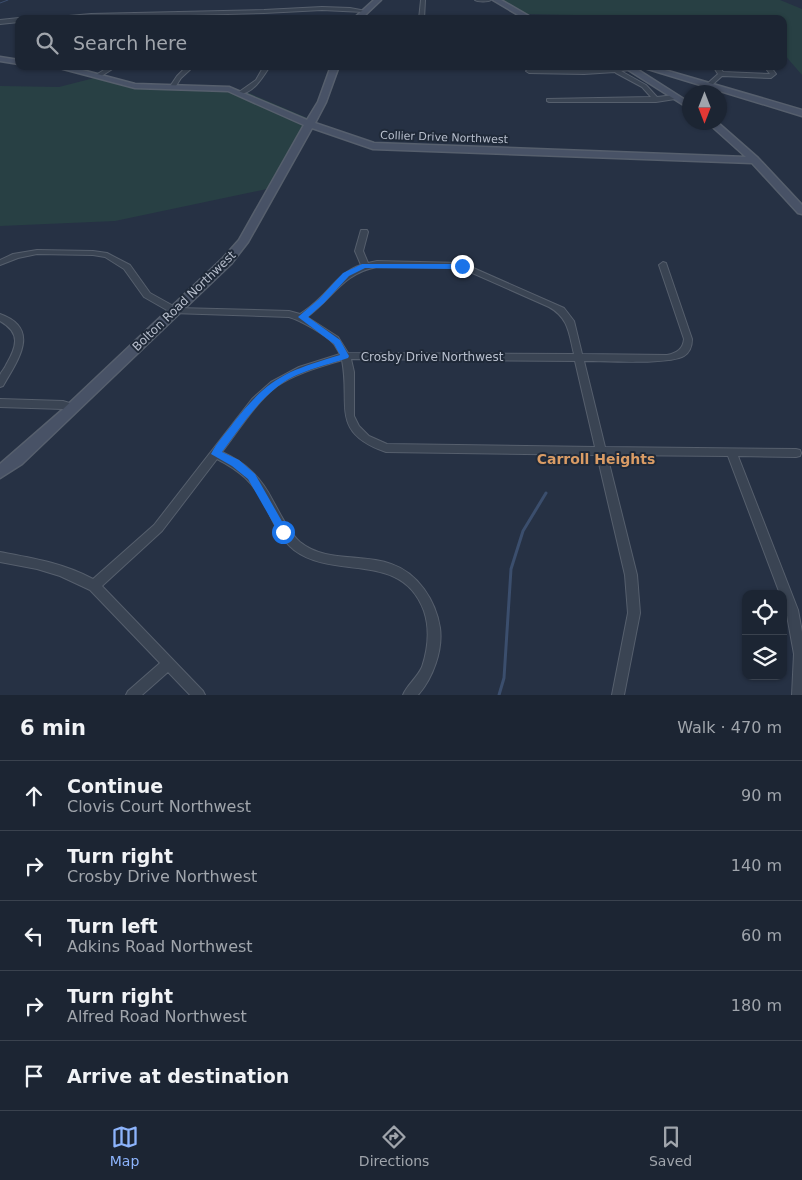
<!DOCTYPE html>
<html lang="en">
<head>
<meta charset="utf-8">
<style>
  body { margin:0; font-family:"DejaVu Sans",sans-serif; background:#29313f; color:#f1f3f6 }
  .controls { position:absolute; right:15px; bottom:15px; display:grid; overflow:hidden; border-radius:10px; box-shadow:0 1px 4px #0004 }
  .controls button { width:45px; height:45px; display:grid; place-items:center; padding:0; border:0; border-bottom:1px solid #3a424e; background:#1c2533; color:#f1f3f6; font:25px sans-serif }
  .compass { position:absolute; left:682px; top:85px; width:45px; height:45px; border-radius:50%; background:#1c2533; box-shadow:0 1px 4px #0004; rotate:180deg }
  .stop { position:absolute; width:15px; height:15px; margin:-11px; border:4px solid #1a73e8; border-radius:50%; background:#fff }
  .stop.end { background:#1a73e8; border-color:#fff; box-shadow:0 1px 5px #0008 }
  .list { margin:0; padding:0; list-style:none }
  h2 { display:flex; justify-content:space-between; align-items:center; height:65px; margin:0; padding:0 20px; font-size:21px }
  h2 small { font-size:16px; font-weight:400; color:#a0a5ac }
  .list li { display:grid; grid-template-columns:32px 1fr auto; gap:15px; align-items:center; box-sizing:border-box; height:70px; padding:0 20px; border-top:1px solid #3a424e }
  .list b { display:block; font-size:19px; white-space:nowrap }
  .list p { margin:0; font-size:16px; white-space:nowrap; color:#a0a5ac }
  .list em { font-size:16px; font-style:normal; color:#a0a5ac }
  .icon { flex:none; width:28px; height:28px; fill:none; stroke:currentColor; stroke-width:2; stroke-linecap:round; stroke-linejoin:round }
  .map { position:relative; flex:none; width:802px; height:695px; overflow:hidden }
  .search { position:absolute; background:#1c2533; box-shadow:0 1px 4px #0004; left:15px; right:15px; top:15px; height:55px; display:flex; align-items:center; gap:12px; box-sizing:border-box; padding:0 18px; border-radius:10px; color:#a0a5ac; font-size:19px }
  .sheet { height:415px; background:#1c2533 }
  nav { display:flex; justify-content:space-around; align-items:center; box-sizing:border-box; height:70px; border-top:1px solid #3a424e; background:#1c2533; font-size:14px; color:#a0a5ac }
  nav a { display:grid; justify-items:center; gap:2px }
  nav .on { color:#8db4fc }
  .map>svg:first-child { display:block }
  .green { fill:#284044 }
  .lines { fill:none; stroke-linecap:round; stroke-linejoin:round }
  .stream-far1 { stroke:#3b4e6d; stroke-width:1 }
  .stream { stroke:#3b4e6d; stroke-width:3 }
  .street-casing { stroke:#565f6d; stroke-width:2 }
  .secondary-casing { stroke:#565f6d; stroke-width:3 }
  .street { fill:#3a4453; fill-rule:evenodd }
  .secondary { fill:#485266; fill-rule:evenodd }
  .route { fill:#1a73e8 }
  .labels { text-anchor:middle; stroke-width:4; stroke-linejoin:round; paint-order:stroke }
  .far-street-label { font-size:11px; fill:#b8bfcd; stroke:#1f2938 }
  .street-label { font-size:12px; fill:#b8bfcd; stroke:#1f2938 }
  .neighbourhood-label { font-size:14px; font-weight:bold; fill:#da9c65; stroke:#1f2938 }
</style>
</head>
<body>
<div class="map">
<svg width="802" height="695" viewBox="0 0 802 695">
  <rect width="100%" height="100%" fill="#263144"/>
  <!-- green -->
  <path class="green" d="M494,0H780L802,9V75L783,53V19L522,14Z
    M102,76L146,87L242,90L312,120L281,186L115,221L0,226V86L59,87Z"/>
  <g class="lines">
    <!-- stream-far1 -->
    <path class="stream-far1" d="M0,3L8,0"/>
    <!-- stream -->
    <path class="stream" d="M499,695L504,678L511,569L523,531L546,493"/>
    <!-- street casing -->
    <g class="street-casing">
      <path id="street" d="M421,0H425L424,19H419Z
        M475,0H491C488,2 478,2 475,0Z
        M322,7L350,8L366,11L364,12L322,10L264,13L36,19L91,14L264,10Z
        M19,18V22L0,24V20Z
        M110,66H117L100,77H96V75Z
        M187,66H194L181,78L174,89H170L169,88L177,76Z
        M264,66H270C263,77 253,94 239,94V92L256,80Z
        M713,66H719L723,72L770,74L764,66H770L776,74L771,78L722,76L711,86H707V84L718,74Z
        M629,67L631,68V70L621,71L646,85L657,97L675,95L678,97L675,99L656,102H549L547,101V99L651,97L642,87L616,73L615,72L584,74L529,73L526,71L529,69L584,70Z
        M361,230H367L368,232L363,251L368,263L377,261L462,263L564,308L574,321L582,354L667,355C677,353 683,349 684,339L659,265L663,262L666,263L692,339C692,346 690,352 684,356C669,365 604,361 584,361L605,447L796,449L800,450L801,453L800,456L796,457L738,456L798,610L802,632V695H792L794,654L786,610L783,602V594H780L728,456L607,455L637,575L640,613L624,695H612L628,613L625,575L597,455L386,452C329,432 351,405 342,360C320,367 296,373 277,386C255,403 239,430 222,452C246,463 261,477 273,501C281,515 288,531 300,542C336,571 390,541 424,589C432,600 438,614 440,628C443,650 433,678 418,695H403C407,685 417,678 422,667C428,649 430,629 424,611C402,550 335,581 294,550C280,539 273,521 265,505C254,483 239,470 217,459L162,531L102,586L203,691L205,695H190L168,672L142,695H126L128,691L160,663L90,590L60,576L37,569L0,562V552C32,558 64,563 93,579L154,525L252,399L271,382L299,367L340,354C338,351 336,347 334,344C326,335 300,320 289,317L172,313L144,297L124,269L105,257L93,255L37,254L18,258L0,265V260L13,254L37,250L93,251L107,253L130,265L150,293L177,308L289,311L300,314C308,309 315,303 321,297C334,284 343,271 361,265L355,251ZM377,267L461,268L549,307C569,318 569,334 574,354L348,353L338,337L307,317C333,298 343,273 377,267ZM351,359L575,361L595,447L387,444L369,436L359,426L354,416V372Z
        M0,314C42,329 17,361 3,386L0,387C0,384 0,379 0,375C1,372 5,368 6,365C17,346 21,333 0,321Z
        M0,399L63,401L76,405L78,408L76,411L73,412L63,409L0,407Z"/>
    </g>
    <!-- secondary casing -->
    <g class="secondary-casing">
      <path id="secondary" d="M374,0H381L361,19H353Z
        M493,0H501L534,19H525Z
        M0,57L19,60V64L0,61Z
        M52,66H67L135,84L229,87L307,120L318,102L331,66H339L326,102L315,123L374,143L746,157L707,122H717L758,158L802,205V214L798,213L752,163L373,149L312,128L248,242L231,264L22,464L0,478V464L61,411L223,258L239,240L304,125L228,91L135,88Z
        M622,66H632L690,103V109Z
        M638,66H651L802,110V116Z"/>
    </g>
    <!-- street -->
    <use href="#street" class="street"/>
    <!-- secondary -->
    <use href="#secondary" class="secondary"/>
  </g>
  <!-- route -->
  <path class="route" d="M362,264H462L466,266L462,269L365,268L349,276L324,303L308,317L340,340L349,356L348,358C324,366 297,371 277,387C254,405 239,430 222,452L239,460L255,474L288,532L283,536L280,535L248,479L232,466L211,454C217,442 227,432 234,422C269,377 287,371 340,355L334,344L298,317L319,299L343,273Z"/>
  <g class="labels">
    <!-- far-street labels -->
    <g class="far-street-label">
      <text transform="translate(444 137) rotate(2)" y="4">Collier Drive Northwest</text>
    </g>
    <!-- street labels -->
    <g class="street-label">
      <text transform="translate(184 301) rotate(-44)" y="4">Bolton Road Northwest</text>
      <text x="432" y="361">Crosby Drive Northwest</text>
    </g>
    <!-- neighbourhood labels -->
    <g class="neighbourhood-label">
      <text x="596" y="464">Carroll Heights</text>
    </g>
  </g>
</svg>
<div class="controls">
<button><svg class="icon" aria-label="locate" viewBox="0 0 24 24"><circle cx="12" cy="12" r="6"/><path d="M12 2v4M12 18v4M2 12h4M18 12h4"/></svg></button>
<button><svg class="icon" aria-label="layers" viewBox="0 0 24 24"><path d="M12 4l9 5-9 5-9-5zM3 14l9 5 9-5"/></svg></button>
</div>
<svg class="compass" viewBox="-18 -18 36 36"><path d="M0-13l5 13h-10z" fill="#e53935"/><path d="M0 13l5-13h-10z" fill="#a0a5ac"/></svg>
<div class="stop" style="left:283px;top:532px"></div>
<div class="stop end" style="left:462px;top:266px"></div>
<div class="search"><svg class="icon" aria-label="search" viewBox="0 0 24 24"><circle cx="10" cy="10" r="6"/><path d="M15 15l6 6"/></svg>Search here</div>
</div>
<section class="sheet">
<h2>6 min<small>Walk · 470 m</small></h2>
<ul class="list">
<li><svg class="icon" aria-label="ahead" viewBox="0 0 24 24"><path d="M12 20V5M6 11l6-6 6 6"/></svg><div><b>Continue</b><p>Clovis Court Northwest</p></div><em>90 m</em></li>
<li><svg class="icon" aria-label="right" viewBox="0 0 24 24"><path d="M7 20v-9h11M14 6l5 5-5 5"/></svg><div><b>Turn right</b><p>Crosby Drive Northwest</p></div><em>140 m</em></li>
<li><svg class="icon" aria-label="left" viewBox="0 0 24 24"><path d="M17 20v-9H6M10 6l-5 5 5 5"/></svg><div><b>Turn left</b><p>Adkins Road Northwest</p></div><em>60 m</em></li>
<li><svg class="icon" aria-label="right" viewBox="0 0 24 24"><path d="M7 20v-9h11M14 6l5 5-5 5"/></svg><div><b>Turn right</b><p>Alfred Road Northwest</p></div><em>180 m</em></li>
<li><svg class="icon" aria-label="arrive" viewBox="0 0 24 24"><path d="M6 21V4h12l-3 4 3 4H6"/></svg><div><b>Arrive at destination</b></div></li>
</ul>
</section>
<nav>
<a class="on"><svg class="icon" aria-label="map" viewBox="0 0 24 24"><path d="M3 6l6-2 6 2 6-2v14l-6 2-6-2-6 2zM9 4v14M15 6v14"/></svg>Map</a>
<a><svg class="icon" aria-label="directions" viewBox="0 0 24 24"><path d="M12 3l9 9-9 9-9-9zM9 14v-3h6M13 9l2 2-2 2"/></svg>Directions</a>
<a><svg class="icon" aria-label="saved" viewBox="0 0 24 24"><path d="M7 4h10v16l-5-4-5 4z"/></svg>Saved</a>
</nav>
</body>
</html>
